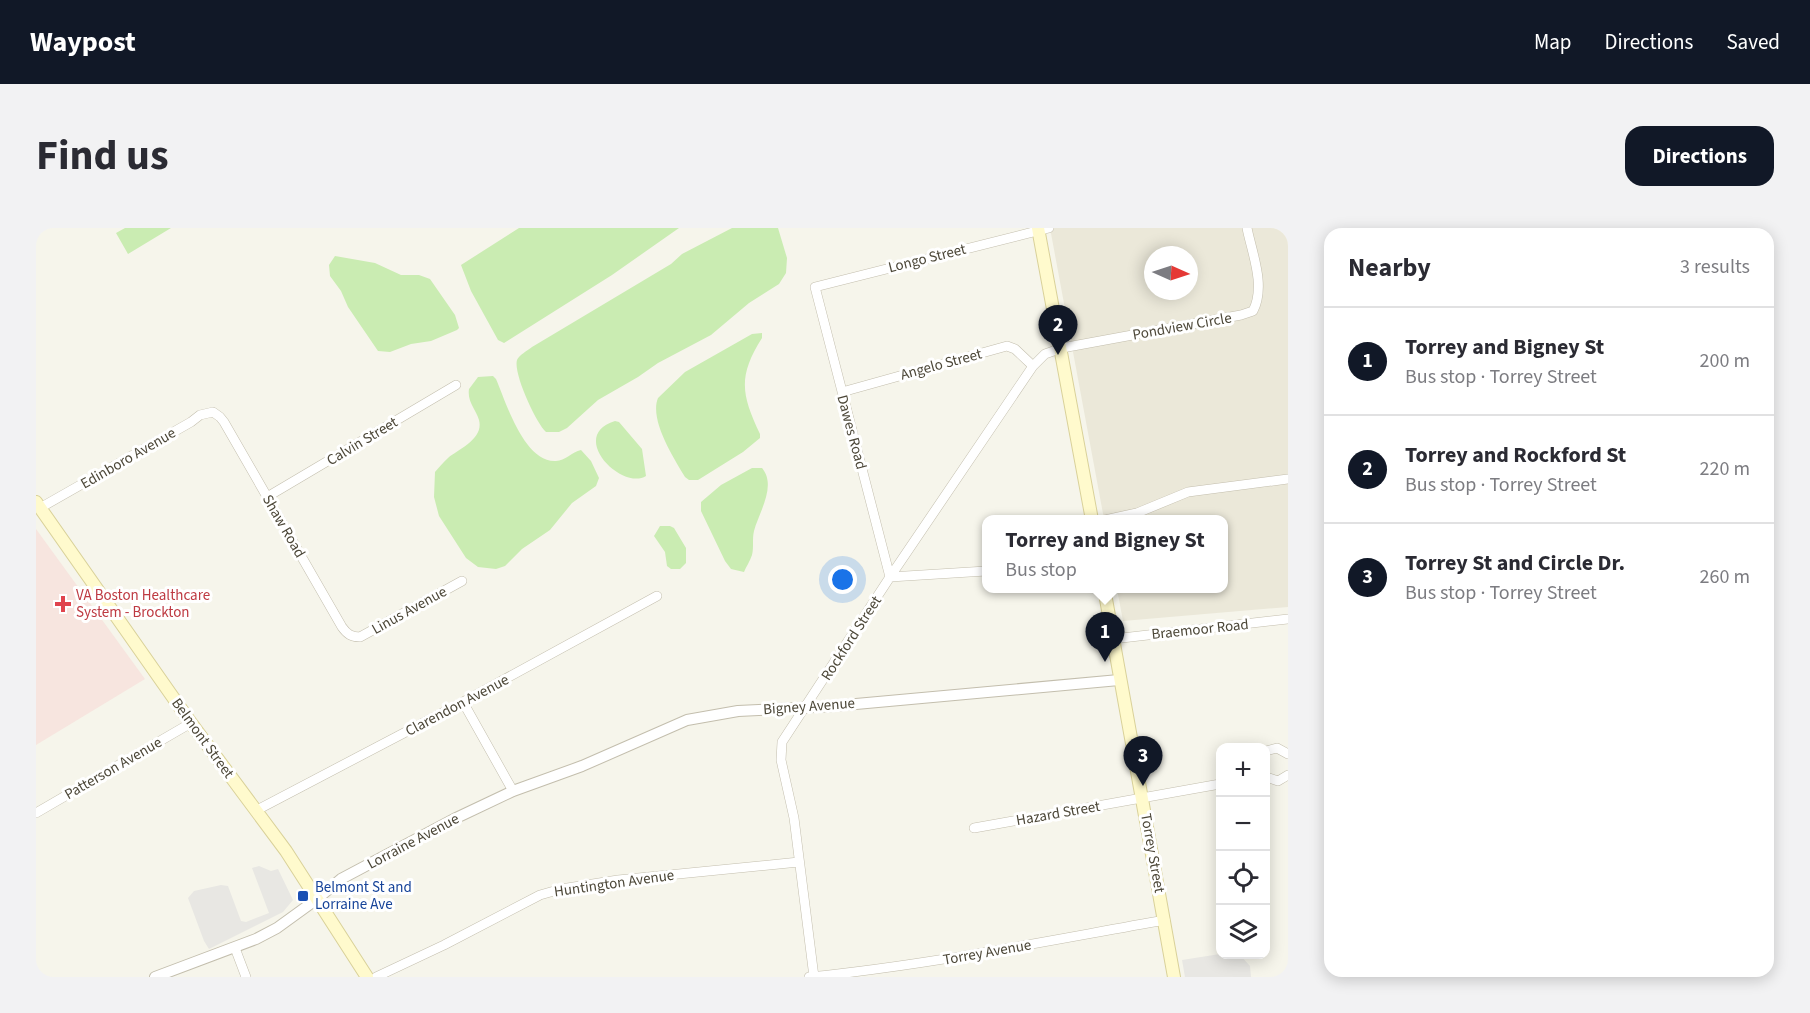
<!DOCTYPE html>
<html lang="en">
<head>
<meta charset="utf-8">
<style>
  body { margin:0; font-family:"Source Sans 3",sans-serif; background:#f2f2f3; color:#2b2b33 }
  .controls { position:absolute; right:18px; bottom:18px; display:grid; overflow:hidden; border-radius:12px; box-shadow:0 3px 15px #0003 }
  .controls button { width:54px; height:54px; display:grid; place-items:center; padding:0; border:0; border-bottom:2px solid #e1e1e2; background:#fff; color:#2b2b33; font:30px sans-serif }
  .compass { position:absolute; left:1108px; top:18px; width:54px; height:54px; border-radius:50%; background:#fff; box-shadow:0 3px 15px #0003; rotate:93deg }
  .you { position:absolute; left:807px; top:352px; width:21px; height:21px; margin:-15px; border:4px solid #fff; border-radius:50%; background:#1a73e8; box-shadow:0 0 0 9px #1a73e833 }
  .badge { display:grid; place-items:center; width:39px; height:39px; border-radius:50%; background:#111827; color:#fff; font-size:20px; font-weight:700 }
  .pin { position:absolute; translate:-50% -50px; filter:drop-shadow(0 2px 3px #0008) }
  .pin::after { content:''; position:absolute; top:32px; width:21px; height:18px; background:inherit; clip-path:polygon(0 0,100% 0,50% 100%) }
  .popup { position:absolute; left:946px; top:287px; width:246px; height:78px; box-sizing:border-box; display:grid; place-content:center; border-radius:12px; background:#fff; filter:drop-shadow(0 2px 4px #0005); font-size:20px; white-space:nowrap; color:#7c7c81 }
  .popup b { font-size:22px; color:#2b2b33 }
  .popup::after { content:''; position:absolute; left:50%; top:100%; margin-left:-12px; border:12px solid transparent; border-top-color:#fff }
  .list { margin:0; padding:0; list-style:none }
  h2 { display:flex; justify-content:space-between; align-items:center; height:78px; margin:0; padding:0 24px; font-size:26px }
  h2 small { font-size:20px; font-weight:400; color:#7c7c81 }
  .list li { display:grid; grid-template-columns:39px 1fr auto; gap:18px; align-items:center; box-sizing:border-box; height:108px; padding:0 24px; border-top:2px solid #e1e1e2 }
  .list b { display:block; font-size:22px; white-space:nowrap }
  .list p { margin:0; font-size:20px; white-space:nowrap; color:#7c7c81 }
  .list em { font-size:20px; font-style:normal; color:#7c7c81 }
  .icon { flex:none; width:33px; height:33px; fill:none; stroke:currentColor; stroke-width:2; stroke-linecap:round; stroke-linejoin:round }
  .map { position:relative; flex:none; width:1252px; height:749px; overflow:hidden; border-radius:18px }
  header { display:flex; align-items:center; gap:36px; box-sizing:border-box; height:84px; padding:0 30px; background:#111827; color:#fff }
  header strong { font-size:28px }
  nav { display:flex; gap:33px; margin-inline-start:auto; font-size:21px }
  .intro { display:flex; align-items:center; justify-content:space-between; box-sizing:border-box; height:144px; padding:0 36px }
  h1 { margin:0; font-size:42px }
  .button { padding:15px 27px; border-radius:18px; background:#111827; color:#fff; font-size:21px; font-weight:700 }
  main { display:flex; gap:36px; padding:0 36px }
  aside { flex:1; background:#fff; border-radius:18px; box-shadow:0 3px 15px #0003 }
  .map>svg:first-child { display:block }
  .residential { fill:#ebe8d9; fill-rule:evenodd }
  .medical { fill:#f7e5df }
  .green { fill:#caecb2 }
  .parking { fill:#e8e7e3 }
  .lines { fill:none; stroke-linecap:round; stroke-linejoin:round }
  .minor-casing { stroke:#c3bead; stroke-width:10 }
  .tertiary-casing { stroke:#c3bead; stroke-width:12 }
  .secondary-casing { stroke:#d9d199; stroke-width:14 }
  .minor { stroke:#fff; stroke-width:9 }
  .tertiary { stroke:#fff; stroke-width:10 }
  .secondary { stroke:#fffacd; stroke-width:12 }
  .health-dot { fill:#e0444e; stroke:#fff; stroke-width:2 }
  .transit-dot { fill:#1a4fb4; stroke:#fff; stroke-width:2 }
  .labels { text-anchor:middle; stroke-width:6; stroke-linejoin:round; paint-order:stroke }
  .street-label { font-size:15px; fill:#4c4738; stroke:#fff }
  .health-label { font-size:15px; fill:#be3a42; stroke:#fff; text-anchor:start }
  .transit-label { font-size:15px; fill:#164399; stroke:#fff; text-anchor:start }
</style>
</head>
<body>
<header>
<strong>Waypost</strong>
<nav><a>Map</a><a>Directions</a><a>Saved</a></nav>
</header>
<div class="intro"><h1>Find us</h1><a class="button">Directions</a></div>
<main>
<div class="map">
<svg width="1252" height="749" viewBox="0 0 1252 749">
  <rect width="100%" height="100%" fill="#f6f5eb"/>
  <!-- residential -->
  <path class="residential" d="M1014,0H1252V379L1087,393L1081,361L1188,360V292L1068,291ZM1117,27H1153V63H1117Z"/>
  <!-- medical -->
  <path class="medical" d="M0,301L109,451L0,517Z"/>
  <!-- green -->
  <path class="green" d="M89,0H135L92,26L80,5Z
    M483,0H643L576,47L468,115L462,112L435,63L425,37Z
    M696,0H742L751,30L750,45L743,56L713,75L675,107L622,135L602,149L562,172L531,200L523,204H510C500,195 477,145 481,132C483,127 491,123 496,119L635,36L646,26Z
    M299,28L339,35L365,47H383L394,51L419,87L423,100L421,102L395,113L375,116L354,124L342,123L312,79L305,63L294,48L293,37Z
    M726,105V110C702,148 705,166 724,206V210L707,224L662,252H653L649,249C638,230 613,192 622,170L649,144L716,106Z
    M457,148L460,151C470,174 488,235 520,233C529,233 536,224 545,222L555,233L563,250L560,258L536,275L514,302L486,321L469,338L460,341L442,339L430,330L403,288L398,269L399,244C403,239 407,235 412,230C423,221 448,211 443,192C440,181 431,174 433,161L442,149Z
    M579,193L583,194L606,221L610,248C586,263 531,208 579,193Z
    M716,240H726C741,258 723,284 718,303C716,311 718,319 716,327C714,333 710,339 708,344L695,341L689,333L665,283V274L685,257Z
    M624,298H634L638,300L650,320V335L644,341H635L631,338L629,324L618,308Z"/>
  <!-- parking -->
  <path class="parking" d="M223,638L235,643L242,641L257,672L247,684L173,721L168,713L152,670L158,663L185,657L192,658L205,693L210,694L233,685L216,640Z
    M1184,726L1204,727L1214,738L1215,749H1149L1146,732Z"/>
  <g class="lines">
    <!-- minor casing -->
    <g class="minor-casing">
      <path id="minor" d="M806,164L971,118L979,121L997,138
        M231,269L420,157
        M4,280L155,194L164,187L177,184L184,189L188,194L306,399C311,406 315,409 324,409L426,353
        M1069,292L1101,285L1152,264L1252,251
        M950,343L854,349L779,59L1013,0
        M1077,411L1252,391
        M427,474L477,563
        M1230,523L1241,520L1252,526
        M1230,549L1242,553L1252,547
        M219,583L427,474L621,368
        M0,585L155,495
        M938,600L1184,556
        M199,720L210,749
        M340,749L408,717L504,667L525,661L582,652L763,634
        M773,749C893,737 1010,713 1129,692
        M778,749L758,590L745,532L746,514L854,349L997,138L1009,126L1026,120L1205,87L1217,83C1230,58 1216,25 1211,0"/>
    </g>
    <!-- tertiary casing -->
    <g class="tertiary-casing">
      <path id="tertiary" d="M119,749L220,711L241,700L281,671L305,651L418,591L477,563L546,538L651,492L702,483L798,478L1083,452"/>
    </g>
    <!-- secondary casing -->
    <g class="secondary-casing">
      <path id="secondary" d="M1002,0L1056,292
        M0,274L155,495L250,623L331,749
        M1068,360L1138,749"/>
    </g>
    <!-- minor -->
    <use href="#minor" class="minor"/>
    <!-- tertiary -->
    <use href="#tertiary" class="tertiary"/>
    <!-- secondary -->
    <use href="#secondary" class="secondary"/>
  </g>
  <!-- markers -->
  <path class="health-dot" d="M24 367h6v6h6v6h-6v6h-6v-6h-6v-6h6z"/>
  <rect class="transit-dot" x="261" y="662" width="12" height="12" rx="3"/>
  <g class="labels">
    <!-- street labels -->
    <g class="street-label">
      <text transform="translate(891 30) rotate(-14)" y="5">Longo Street</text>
      <text transform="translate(1146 98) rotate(-10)" y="5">Pondview Circle</text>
      <text transform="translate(905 136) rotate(-15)" y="5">Angelo Street</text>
      <text transform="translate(816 204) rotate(75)" y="5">Dawes Road</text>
      <text transform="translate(326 213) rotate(-31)" y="5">Calvin Street</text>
      <text transform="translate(92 230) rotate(-30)" y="5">Edinboro Avenue</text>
      <text transform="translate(248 298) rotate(60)" y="5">Shaw Road</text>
      <text transform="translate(373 382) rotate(-29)" y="5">Linus Avenue</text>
      <text transform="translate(1164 401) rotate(-6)" y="5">Braemoor Road</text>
      <text transform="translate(815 410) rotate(-57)" y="5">Rockford Street</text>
      <text transform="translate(421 477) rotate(-28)" y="5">Clarendon Avenue</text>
      <text transform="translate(773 478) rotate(-4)" y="5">Bigney Avenue</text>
      <text transform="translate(167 510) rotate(54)" y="5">Belmont Street</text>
      <text transform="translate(77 540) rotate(-30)" y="5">Patterson Avenue</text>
      <text transform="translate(1022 585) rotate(-10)" y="5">Hazard Street</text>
      <text transform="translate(377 613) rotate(-28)" y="5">Lorraine Avenue</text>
      <text transform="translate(1117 625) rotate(80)" y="5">Torrey Street</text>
      <text transform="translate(578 655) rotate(-8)" y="5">Huntington Avenue</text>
      <text transform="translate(951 724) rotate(-10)" y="5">Torrey Avenue</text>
    </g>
    <!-- health labels -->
    <g class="health-label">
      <text x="40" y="372">VA Boston Healthcare<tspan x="40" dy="17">System - Brockton</tspan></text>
    </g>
    <!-- transit labels -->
    <g class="transit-label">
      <text x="279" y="664">Belmont St and<tspan x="279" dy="17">Lorraine Ave</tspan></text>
    </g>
  </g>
</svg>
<div class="controls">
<button>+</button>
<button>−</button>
<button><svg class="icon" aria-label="locate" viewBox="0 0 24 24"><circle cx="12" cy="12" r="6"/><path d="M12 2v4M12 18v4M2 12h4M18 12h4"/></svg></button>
<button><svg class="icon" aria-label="layers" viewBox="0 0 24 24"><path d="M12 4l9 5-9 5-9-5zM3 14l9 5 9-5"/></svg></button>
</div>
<svg class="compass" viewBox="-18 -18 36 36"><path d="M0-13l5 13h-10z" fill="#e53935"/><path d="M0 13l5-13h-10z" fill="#7c7c81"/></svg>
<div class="you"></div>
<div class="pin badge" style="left:1069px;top:434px">1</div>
<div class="popup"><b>Torrey and Bigney St</b>Bus stop</div>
<div class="pin badge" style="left:1022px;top:127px">2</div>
<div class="pin badge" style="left:1107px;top:558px">3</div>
</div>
<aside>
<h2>Nearby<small>3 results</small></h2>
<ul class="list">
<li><span class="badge">1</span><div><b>Torrey and Bigney St</b><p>Bus stop · Torrey Street</p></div><em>200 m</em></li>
<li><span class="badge">2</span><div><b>Torrey and Rockford St</b><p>Bus stop · Torrey Street</p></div><em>220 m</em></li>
<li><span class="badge">3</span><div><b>Torrey St and Circle Dr.</b><p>Bus stop · Torrey Street</p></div><em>260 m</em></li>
</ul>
</aside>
</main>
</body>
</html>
